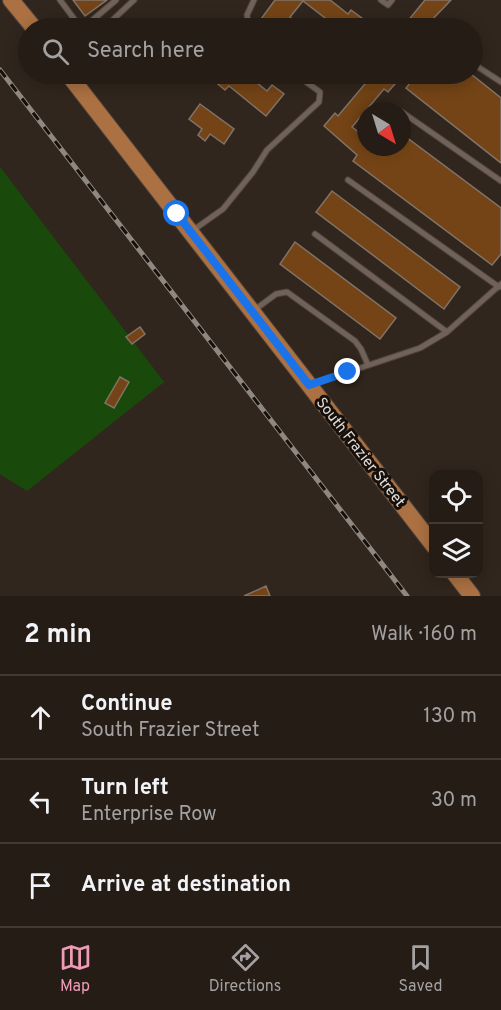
<!DOCTYPE html>
<html lang="en">
<head>
<meta charset="utf-8">
<style>
  body { margin:0; font-family:Overpass,sans-serif; background:#312923; color:#f1f3f6 }
  .controls { position:absolute; right:18px; bottom:18px; display:grid; overflow:hidden; border-radius:12px; box-shadow:0 3px 15px #0003 }
  .controls button { width:54px; height:54px; display:grid; place-items:center; padding:0; border:0; border-bottom:2px solid #423a35; background:#251c16; color:#f1f3f6; font:30px sans-serif }
  .compass { position:absolute; left:357px; top:102px; width:54px; height:54px; border-radius:50%; background:#251c16; box-shadow:0 3px 15px #0003; rotate:142deg }
  .stop { position:absolute; width:18px; height:18px; margin:-14px; border:4px solid #1a73e8; border-radius:50%; background:#fff }
  .stop.end { background:#1a73e8; border-color:#fff; box-shadow:0 2px 6px #0008 }
  .list { margin:0; padding:0; list-style:none }
  h2 { display:flex; justify-content:space-between; align-items:center; height:78px; margin:0; padding:0 24px; font-size:26px }
  h2 small { font-size:20px; font-weight:400; color:#a3a1a1 }
  .list li { display:grid; grid-template-columns:39px 1fr auto; gap:18px; align-items:center; box-sizing:border-box; height:84px; padding:0 24px; border-top:2px solid #423a35 }
  .list b { display:block; font-size:22px; white-space:nowrap }
  .list p { margin:0; font-size:20px; white-space:nowrap; color:#a3a1a1 }
  .list em { font-size:20px; font-style:normal; color:#a3a1a1 }
  .icon { flex:none; width:33px; height:33px; fill:none; stroke:currentColor; stroke-width:2; stroke-linecap:round; stroke-linejoin:round }
  .map { position:relative; flex:none; width:501px; height:596px; overflow:hidden }
  .search { position:absolute; background:#251c16; box-shadow:0 3px 15px #0003; left:18px; right:18px; top:18px; height:66px; display:flex; align-items:center; gap:15px; box-sizing:border-box; padding:0 21px; border-radius:33px; color:#a3a1a1; font-size:22px }
  .sheet { height:330px; background:#251c16 }
  nav { display:flex; justify-content:space-around; align-items:center; box-sizing:border-box; height:84px; border-top:2px solid #423a35; background:#251c16; font-size:16px; color:#a3a1a1 }
  nav a { display:grid; justify-items:center; gap:3px }
  nav .on { color:#ef9ab8 }
  .map>svg:first-child { display:block }
  .green { fill:#1a4a0b }
  .building { fill:#744416; stroke:#807368; stroke-width:1.5 }
  .lines { fill:none; stroke-linecap:round; stroke-linejoin:round }
  .service-casing { stroke:#4e443d; stroke-width:7 }
  .primary-casing { stroke:#4e443d; stroke-width:18 }
  .service { stroke:#706258; stroke-width:5 }
  .primary { stroke:#ac7142; stroke-width:16 }
  .rail-casing { stroke:#90877f; stroke-width:5 }
  .rail { stroke:#15100c; stroke-width:3; stroke-dasharray:9; stroke-linecap:butt }
  .route { stroke:#1a73e8; stroke-width:8 }
  .labels { text-anchor:middle; stroke-width:6; stroke-linejoin:round; paint-order:stroke }
  .street-label { font-size:15px; fill:#e3dbd5; stroke:#15100c }
</style>
</head>
<body>
<div class="map">
<svg width="501" height="596" viewBox="0 0 501 596">
  <rect width="100%" height="100%" fill="#31261d"/>
  <!-- green -->
  <path class="green" d="M0,167L164,382L27,491L0,474Z"/>
  <!-- building -->
  <path class="building" d="M73,0H107L85,16Z
    M275,0H330L348,14L351,10L363,19L356,28H338L303,1L290,17L304,28H265L258,23Z
    M425,0H451L424,28H402Z
    M217,74H246L267,91L272,85L284,94L266,116L229,86L225,90L212,79Z
    M364,74H395L400,78L388,92L384,89L352,127L366,138V147H402V134L501,208V254L492,265L353,161L357,155L324,126L335,113L338,116L370,78Z
    M417,74H471L501,98V163L406,88Z
    M200,104L234,129L224,144L210,134L205,141L198,135L202,129L189,119Z
    M332,191L460,287L444,309L316,212Z
    M295,242L396,318L380,339L280,264Z
    M140,327L145,334L132,344L126,337Z
    M120,377L129,382L114,408L105,403Z
    M266,586L270,596H244Z"/>
  <g class="lines">
    <!-- service casing -->
    <g class="service-casing">
      <path id="service" d="M60,0L81,28
        M381,0L388,5L392,0
        M80,28L88,24L116,0
        M104,28L134,0
        M249,28L247,15L254,0
        M472,63L501,82
        M402,112L501,181
        M348,180L499,287
        M192,231L223,209L253,172L267,150L319,102L320,92L295,74
        M315,234L447,332
        M253,311L276,294L287,292L355,341L361,349L368,365
        M312,384L420,348L447,332L501,284"/>
    </g>
    <!-- primary casing -->
    <g class="primary-casing">
      <path id="primary" d="M11,0L34,28
        M68,74L434,546
        M455,574L472,596"/>
    </g>
    <!-- service -->
    <use href="#service" class="service"/>
    <!-- primary -->
    <use href="#primary" class="primary"/>
    <!-- rail casing -->
    <g class="rail-casing">
      <path id="rail" d="M0,70L407,596"/>
    </g>
    <!-- rail -->
    <use href="#rail" class="rail"/>
  </g>
  <g class="lines">
    <!-- route -->
    <path class="route" d="M177,214L309,385L348,372"/>
  </g>
  <g class="labels">
    <!-- street labels -->
    <g class="street-label">
      <text transform="translate(361 452) rotate(52)" y="5">South Frazier Street</text>
    </g>
  </g>
</svg>
<div class="controls">
<button><svg class="icon" aria-label="locate" viewBox="0 0 24 24"><circle cx="12" cy="12" r="6"/><path d="M12 2v4M12 18v4M2 12h4M18 12h4"/></svg></button>
<button><svg class="icon" aria-label="layers" viewBox="0 0 24 24"><path d="M12 4l9 5-9 5-9-5zM3 14l9 5 9-5"/></svg></button>
</div>
<svg class="compass" viewBox="-18 -18 36 36"><path d="M0-13l5 13h-10z" fill="#e53935"/><path d="M0 13l5-13h-10z" fill="#a3a1a1"/></svg>
<div class="stop" style="left:177px;top:214px"></div>
<div class="stop end" style="left:348px;top:372px"></div>
<div class="search"><svg class="icon" aria-label="search" viewBox="0 0 24 24"><circle cx="10" cy="10" r="6"/><path d="M15 15l6 6"/></svg>Search here</div>
</div>
<section class="sheet">
<h2>2 min<small>Walk · 160 m</small></h2>
<ul class="list">
<li><svg class="icon" aria-label="ahead" viewBox="0 0 24 24"><path d="M12 20V5M6 11l6-6 6 6"/></svg><div><b>Continue</b><p>South Frazier Street</p></div><em>130 m</em></li>
<li><svg class="icon" aria-label="left" viewBox="0 0 24 24"><path d="M17 20v-9H6M10 6l-5 5 5 5"/></svg><div><b>Turn left</b><p>Enterprise Row</p></div><em>30 m</em></li>
<li><svg class="icon" aria-label="arrive" viewBox="0 0 24 24"><path d="M6 21V4h12l-3 4 3 4H6"/></svg><div><b>Arrive at destination</b></div></li>
</ul>
</section>
<nav>
<a class="on"><svg class="icon" aria-label="map" viewBox="0 0 24 24"><path d="M3 6l6-2 6 2 6-2v14l-6 2-6-2-6 2zM9 4v14M15 6v14"/></svg>Map</a>
<a><svg class="icon" aria-label="directions" viewBox="0 0 24 24"><path d="M12 3l9 9-9 9-9-9zM9 14v-3h6M13 9l2 2-2 2"/></svg>Directions</a>
<a><svg class="icon" aria-label="saved" viewBox="0 0 24 24"><path d="M7 4h10v16l-5-4-5 4z"/></svg>Saved</a>
</nav>
</body>
</html>
